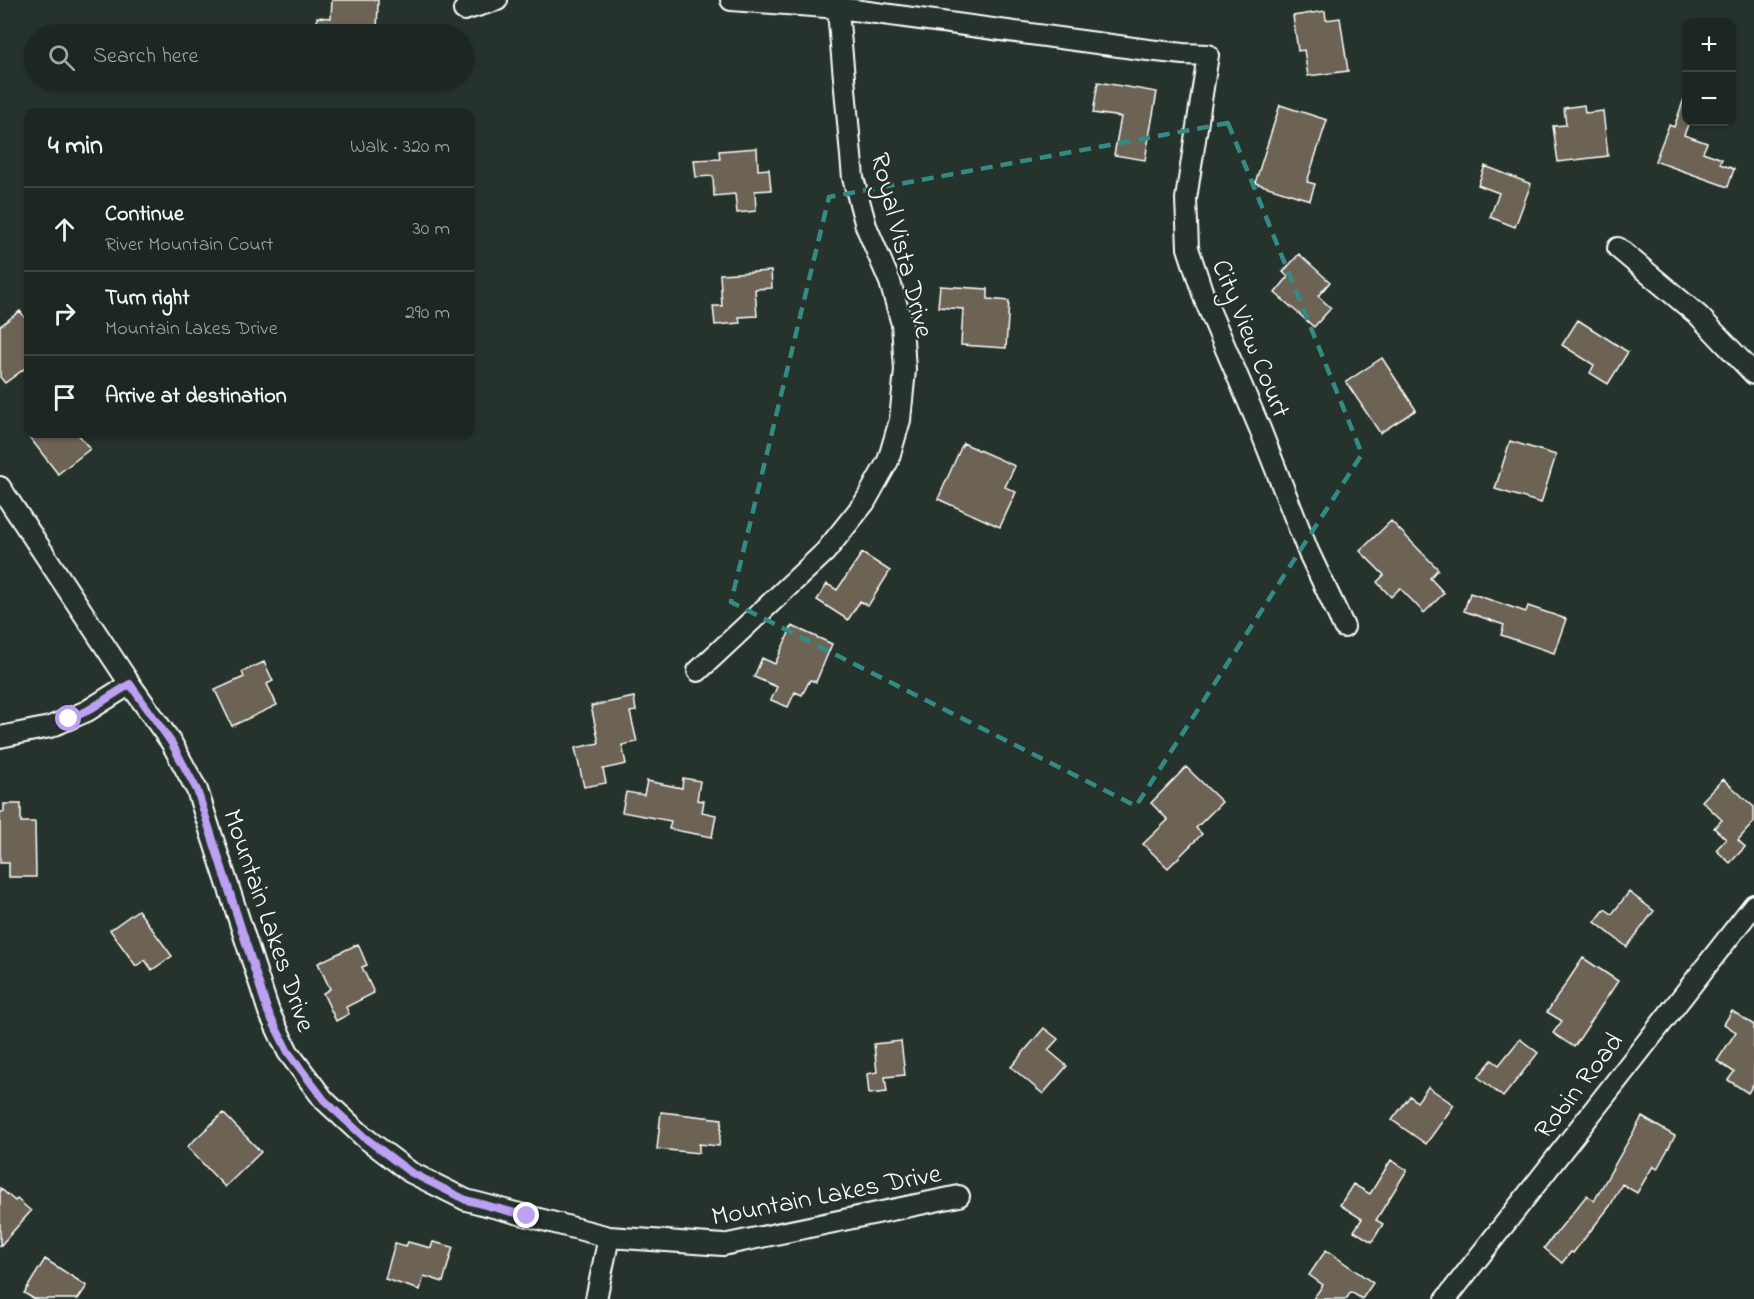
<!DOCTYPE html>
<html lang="en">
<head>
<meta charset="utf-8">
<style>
  body { margin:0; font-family:"Indie Flower",sans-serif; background:#252e2a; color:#f1f3f6 }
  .controls { position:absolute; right:18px; top:18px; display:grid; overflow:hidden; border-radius:12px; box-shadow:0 2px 4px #0004 }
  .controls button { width:54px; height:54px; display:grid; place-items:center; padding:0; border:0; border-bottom:2px solid #3a4340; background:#1c2622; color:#f1f3f6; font:30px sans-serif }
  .stop { position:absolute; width:18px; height:18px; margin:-14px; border:4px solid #bca0f2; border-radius:50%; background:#fff }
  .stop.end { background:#bca0f2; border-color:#fff; box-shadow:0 2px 6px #0008 }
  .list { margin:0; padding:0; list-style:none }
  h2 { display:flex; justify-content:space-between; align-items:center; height:78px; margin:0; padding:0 24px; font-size:26px }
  h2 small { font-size:20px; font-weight:400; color:#a0a5a5 }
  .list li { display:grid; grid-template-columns:39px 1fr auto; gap:18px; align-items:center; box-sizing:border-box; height:84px; padding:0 24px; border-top:2px solid #3a4340 }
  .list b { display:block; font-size:22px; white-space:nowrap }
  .list p { margin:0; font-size:20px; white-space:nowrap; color:#a0a5a5 }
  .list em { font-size:20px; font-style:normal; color:#a0a5a5 }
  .icon { flex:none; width:33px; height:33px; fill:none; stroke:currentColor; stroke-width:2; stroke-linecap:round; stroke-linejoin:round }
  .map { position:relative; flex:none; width:1754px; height:1299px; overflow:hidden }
  .search { position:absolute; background:#1c2622; box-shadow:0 2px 4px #0004; left:24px; top:24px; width:450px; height:66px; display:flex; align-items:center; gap:15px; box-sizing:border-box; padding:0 21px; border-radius:33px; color:#a0a5a5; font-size:22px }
  .panel { position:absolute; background:#1c2622; box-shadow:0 2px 4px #0004; left:24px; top:108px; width:450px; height:330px; border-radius:12px }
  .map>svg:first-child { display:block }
  .building { fill:#6c6455; stroke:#fff; stroke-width:1.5 }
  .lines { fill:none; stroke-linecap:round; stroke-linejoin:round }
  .street-casing { stroke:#fff; stroke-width:24 }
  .street { stroke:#26332d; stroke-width:20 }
  .route { stroke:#bca0f2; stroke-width:8 }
  .marked { fill:none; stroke:#338b84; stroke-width:4.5; stroke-dasharray:12 8; stroke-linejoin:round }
  .labels { text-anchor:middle; stroke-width:5; stroke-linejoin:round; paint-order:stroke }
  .street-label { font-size:27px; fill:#fff; stroke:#26332d }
</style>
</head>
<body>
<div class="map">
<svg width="1754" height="1299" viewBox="0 0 1754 1299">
  <rect width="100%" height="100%" fill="#26332d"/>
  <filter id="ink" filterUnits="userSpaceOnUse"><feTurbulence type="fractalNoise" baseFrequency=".0167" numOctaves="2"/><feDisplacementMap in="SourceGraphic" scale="12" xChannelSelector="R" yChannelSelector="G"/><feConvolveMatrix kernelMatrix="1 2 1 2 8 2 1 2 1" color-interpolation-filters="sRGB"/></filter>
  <g filter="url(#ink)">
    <!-- building -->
    <path class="building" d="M332,0H378L377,34H316L317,17L331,18Z
      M1325,11L1326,20L1340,18L1348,71L1308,76L1304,50L1298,51L1293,16Z
      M1098,82L1157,92L1145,160L1114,155L1121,117L1093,113Z
      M1685,96H1686V122H1689L1684,135L1707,143L1703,152L1722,159L1720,164L1734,169L1728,187L1655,161L1669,125L1674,127Z
      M1280,105L1327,120L1307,182L1315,184L1310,200L1255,183Z
      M1584,105L1585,113L1603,111L1608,156L1558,162L1553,126L1566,125L1564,108Z
      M757,148L758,170L769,169L771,190L755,191L756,211L737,213L735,194L714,196L713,176L696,177L694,160L720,159L719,151Z
      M1485,166L1531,184L1515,227L1490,217L1499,193L1478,185Z
      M1299,254L1330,282L1318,296L1331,308L1314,327L1275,293L1288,277L1283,272Z
      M771,271L772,288L755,289L757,316L739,317L740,323L715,325L713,306H722L720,274Z
      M940,286L988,289V299L1009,301L1006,348L961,345L963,309L938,307Z
      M20,311L28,322V366L5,383L0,377V326Z
      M1578,320L1628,352L1608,384L1590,373L1594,365L1562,345Z
      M1382,358L1416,410L1380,433L1346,382Z
      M27,434H78L90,449L58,474Z
      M1510,441L1556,455L1541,503L1495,489Z
      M963,443L1015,466L1005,487L1016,492L1000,527L938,499Z
      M1391,521L1438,569L1430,578L1444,593L1424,613L1400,588L1391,597L1377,582L1384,575L1360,551Z
      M862,553L890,571L868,606L860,601L848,620L817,600L827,584L837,590Z
      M1470,593L1526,612L1528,606L1566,619L1554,653L1501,635L1504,625L1464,611Z
      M792,626L832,644L816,682L810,680L802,695L795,692L788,707L771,700L777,687L754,677L762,658L775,664Z
      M264,662L273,681L267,684L277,705L232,726L215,690L244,677L242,672Z
      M634,697L636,711L630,712L637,742L622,745L626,764L603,769L606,783L584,787L575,748L599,743L591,706Z
      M1186,767L1222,802L1196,828L1202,834L1168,868L1143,844L1168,820L1151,803Z
      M683,778L700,781L697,800L704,801L702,812L716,815L712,837L669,829L671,821L622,812L626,792L644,795L647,781L682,788Z
      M1723,779L1754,807V822L1738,840L1745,847L1730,863L1716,850L1726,839L1714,828L1722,820L1702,801Z
      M4,804H21V822H35L36,877H9V863H0V812H4Z
      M1629,892L1654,911L1627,947L1595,922L1605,909L1612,914Z
      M138,910L172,956L152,970L145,960L136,966L110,930Z
      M358,944L367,965L362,967L374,993L346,1007L349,1014L336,1021L323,993L330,989L318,963Z
      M1583,958L1618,981L1574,1047L1553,1033L1562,1021L1547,1012Z
      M1732,1011L1754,1025V1083L1748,1093L1728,1080L1734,1072L1717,1061L1736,1032L1724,1024Z
      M1044,1028L1058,1039L1048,1050L1067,1066L1043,1094L1011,1067Z
      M1520,1039L1538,1053L1503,1097L1478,1077L1492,1060L1499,1065Z
      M901,1041L905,1075L885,1077L887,1092L869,1094L867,1074L877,1072L874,1044Z
      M1428,1087L1454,1105L1426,1144L1392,1120L1410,1096L1417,1102Z
      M661,1112L722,1119L719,1146L699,1144V1153L657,1149Z
      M223,1113L261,1152L225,1187L187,1147Z
      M1642,1117L1675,1136L1657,1169L1653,1166L1637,1193L1622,1184L1610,1206L1573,1253L1571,1252L1562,1263L1544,1248L1587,1195L1594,1201Z
      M1391,1160L1407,1170L1376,1220L1383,1224L1372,1242L1354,1231L1362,1219L1340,1205L1353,1184L1370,1194Z
      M0,1188L15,1201L17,1199L31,1211L0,1246Z
      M408,1242L431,1248L433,1242L453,1247L443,1282L424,1276L420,1290L385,1279L395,1243L406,1246Z
      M1326,1250L1373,1283L1362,1299L1351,1292L1346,1299H1313L1323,1285L1309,1275Z
      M45,1259L87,1286L78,1299H34L24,1293Z"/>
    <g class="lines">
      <!-- street casing -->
      <g class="street-casing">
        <path id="street" d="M731,0L839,8L1148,50L1183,54L1208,55L1186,199L1188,248L1205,300L1260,429L1308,551L1344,627
          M464,10L497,0
          M1618,248L1699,316L1754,374
          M0,487L130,684L171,742L197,790L269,1012L288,1052L324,1100L364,1137L410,1172L466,1200L609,1237L723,1245L959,1196
          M698,671L825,552L865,502L888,461L900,420L905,370L902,324L890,282L866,226L853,178L837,0
          M0,737L50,727L87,711L130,684
          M596,1299L609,1237
          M1446,1299L1754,905"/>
      </g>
      <!-- street -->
      <use href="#street" class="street"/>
    </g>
  </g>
  <g class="lines" filter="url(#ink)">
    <!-- route -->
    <path class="route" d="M69,719L87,711L130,684L171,742L197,790L268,1012L288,1052L324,1100L364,1137L410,1172L466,1200L527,1216"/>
  </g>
  <!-- marked area -->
  <path class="marked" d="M1228,123L1362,454L1136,806L731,602L829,197Z"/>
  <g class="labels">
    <!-- street labels -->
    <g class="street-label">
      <text transform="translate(903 245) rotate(76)" y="9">Royal Vista Drive</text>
      <text transform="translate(1252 338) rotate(68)" y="9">City View Court</text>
      <text transform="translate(270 920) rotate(71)" y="9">Mountain Lakes Drive</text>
      <text transform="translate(1578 1085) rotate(-52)" y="9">Robin Road</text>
      <text transform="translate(826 1194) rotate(-11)" y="9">Mountain Lakes Drive</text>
    </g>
  </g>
</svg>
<div class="controls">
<button>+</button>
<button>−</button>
</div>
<div class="stop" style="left:69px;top:719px"></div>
<div class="stop end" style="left:527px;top:1216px"></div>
<div class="search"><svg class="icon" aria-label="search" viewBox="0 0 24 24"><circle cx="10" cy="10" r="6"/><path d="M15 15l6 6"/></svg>Search here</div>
<section class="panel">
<h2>4 min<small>Walk · 320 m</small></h2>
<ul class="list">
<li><svg class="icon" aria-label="ahead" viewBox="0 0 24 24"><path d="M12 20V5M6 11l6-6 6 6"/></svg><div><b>Continue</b><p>River Mountain Court</p></div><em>30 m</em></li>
<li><svg class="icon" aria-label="right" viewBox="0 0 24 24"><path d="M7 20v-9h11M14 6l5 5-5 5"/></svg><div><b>Turn right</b><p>Mountain Lakes Drive</p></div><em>290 m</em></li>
<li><svg class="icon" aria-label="arrive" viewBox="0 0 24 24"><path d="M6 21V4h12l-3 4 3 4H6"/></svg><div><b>Arrive at destination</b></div></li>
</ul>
</section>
</div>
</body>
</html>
